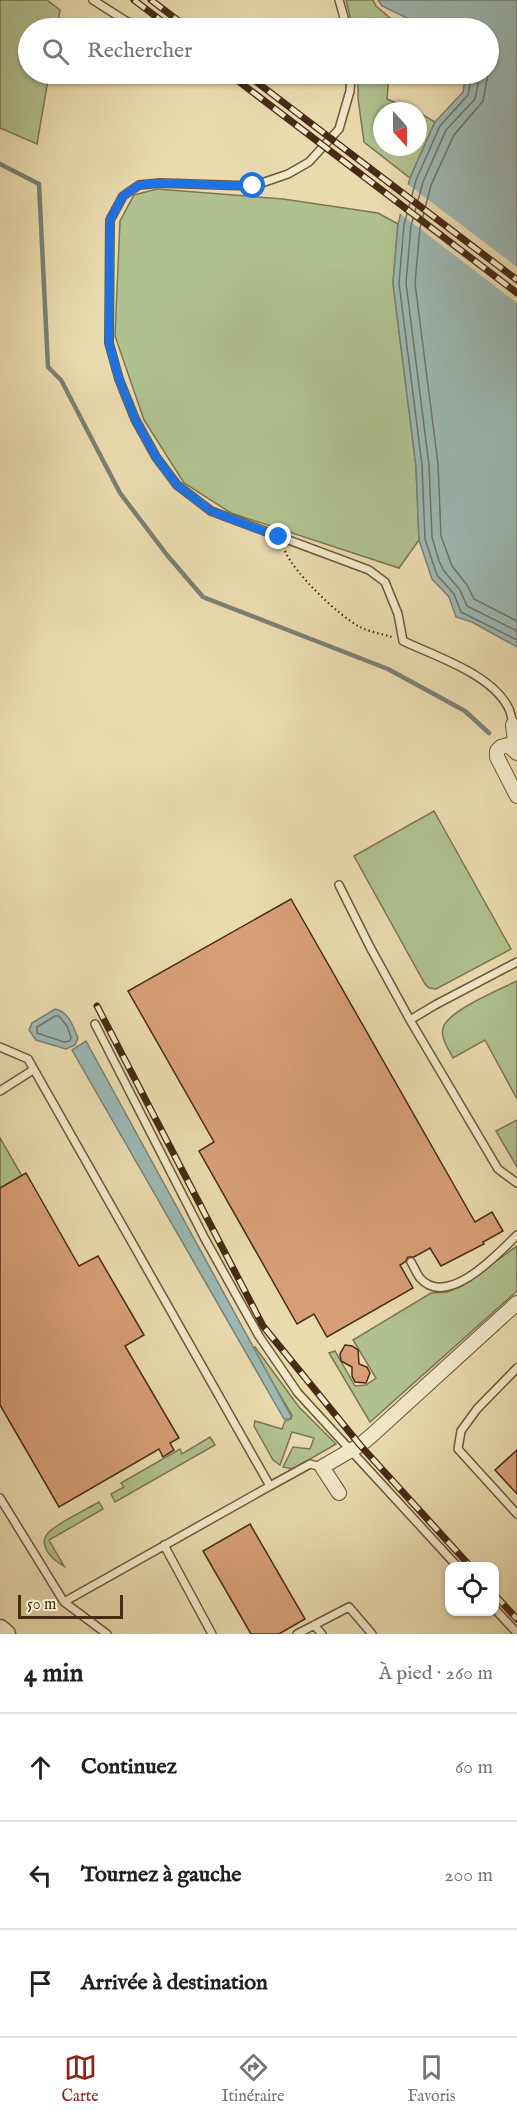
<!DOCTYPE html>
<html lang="fr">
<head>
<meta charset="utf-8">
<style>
  body { margin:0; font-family:"IM FELL English",serif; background:#f2f2f2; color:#202124 }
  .controls { position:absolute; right:18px; bottom:18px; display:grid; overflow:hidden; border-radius:12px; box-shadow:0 2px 4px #0004 }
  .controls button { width:54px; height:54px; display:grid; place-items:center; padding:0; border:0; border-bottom:2px solid #e0e0e0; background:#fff; color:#202124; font:30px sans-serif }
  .compass { position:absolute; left:373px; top:102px; width:54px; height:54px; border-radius:50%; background:#fff; box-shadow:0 2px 4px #0004; rotate:159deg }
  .scale { position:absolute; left:18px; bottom:15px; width:105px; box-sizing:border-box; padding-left:6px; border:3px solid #472b15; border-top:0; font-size:16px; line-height:21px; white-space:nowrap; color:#472b15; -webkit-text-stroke:4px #f1e8ca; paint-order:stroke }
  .stop { position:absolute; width:18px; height:18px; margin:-14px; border:4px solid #1a73e8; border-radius:50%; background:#fff }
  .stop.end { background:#1a73e8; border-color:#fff; box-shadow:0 2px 6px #0008 }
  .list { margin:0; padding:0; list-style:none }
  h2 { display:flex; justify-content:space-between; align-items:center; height:78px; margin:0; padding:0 24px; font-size:26px }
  h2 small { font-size:20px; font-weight:400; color:#757577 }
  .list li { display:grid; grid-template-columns:39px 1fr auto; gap:18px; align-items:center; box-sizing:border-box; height:108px; padding:0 24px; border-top:2px solid #e0e0e0 }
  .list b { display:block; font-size:22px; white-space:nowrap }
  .list em { font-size:20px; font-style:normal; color:#757577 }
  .icon { flex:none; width:33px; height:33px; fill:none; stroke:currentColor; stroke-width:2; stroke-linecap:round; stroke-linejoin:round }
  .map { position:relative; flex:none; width:517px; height:1634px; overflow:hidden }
  .search { position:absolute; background:#fff; box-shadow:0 2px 4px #0004; left:18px; right:18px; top:18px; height:66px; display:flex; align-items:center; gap:15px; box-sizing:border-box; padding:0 21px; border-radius:33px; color:#757577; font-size:22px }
  .sheet { height:402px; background:#fff }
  nav { display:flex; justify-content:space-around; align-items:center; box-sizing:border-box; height:84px; border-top:2px solid #e0e0e0; background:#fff; font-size:16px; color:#757577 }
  nav a { display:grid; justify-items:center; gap:3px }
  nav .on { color:#8f2418 }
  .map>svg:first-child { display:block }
  .green { fill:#b0c18f; stroke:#7c7652; stroke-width:1.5 }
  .water { fill:#9cb8b5; stroke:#7a8075; stroke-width:1.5 }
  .pier { fill:#eadbae }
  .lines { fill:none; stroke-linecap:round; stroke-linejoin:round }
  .shore { stroke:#727265; stroke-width:1.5 }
  .stream { stroke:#7a8075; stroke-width:4.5 }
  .building { fill:#d89f77; stroke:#472b15; stroke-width:1.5 }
  .service-casing { stroke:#70573b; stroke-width:10 }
  .minor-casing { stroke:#70573b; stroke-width:16 }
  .tertiary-casing { stroke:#70573b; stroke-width:21 }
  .path { stroke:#472b15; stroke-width:2; stroke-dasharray:1.5 3; stroke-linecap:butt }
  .service { stroke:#f1e8ca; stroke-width:7 }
  .minor { stroke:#f1e8ca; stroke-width:14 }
  .tertiary { stroke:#f1e8ca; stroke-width:18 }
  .rail-casing { stroke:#472b15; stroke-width:7 }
  .rail { stroke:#f1e8ca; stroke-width:4.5; stroke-dasharray:14; stroke-linecap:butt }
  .route { stroke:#1a73e8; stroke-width:8 }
</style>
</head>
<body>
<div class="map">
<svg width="517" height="1634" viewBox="0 0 517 1634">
  <rect width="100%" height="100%" fill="#eadbae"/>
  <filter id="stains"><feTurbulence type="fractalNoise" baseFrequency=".00333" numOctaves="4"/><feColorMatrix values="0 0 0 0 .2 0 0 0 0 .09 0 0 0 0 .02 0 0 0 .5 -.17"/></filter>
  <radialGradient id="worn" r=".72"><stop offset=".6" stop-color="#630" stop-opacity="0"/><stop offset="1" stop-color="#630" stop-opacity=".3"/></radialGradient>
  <!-- green -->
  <path class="green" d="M0,0H47L60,10L57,28H28V74H49L37,144L0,128Z
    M346,0H373L376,6L402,28H353Z
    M358,74H389L387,99L416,111H382V147H418V112L435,122L410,178L364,142L358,98Z
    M157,189L283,199L378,213L398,224L393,283L416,466L419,540L399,568L231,513L184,483L144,420L115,336L120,221L134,195Z
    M434,811L511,949L436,989L429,988L425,984L354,856Z
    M517,981V1099L485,1040L453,1058C449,1049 440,1038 443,1028C447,1011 501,989 517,981Z
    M517,1120V1167L496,1131Z
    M0,1138L22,1176L0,1188Z
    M517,1246V1291L370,1422L329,1353L335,1351L355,1386L366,1385L376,1378L353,1340L431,1293L447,1292L462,1286Z
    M255,1347L299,1407L336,1444L293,1469L283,1467L293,1447L310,1449L314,1438L292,1432L280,1465L273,1460L254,1426L255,1421L282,1429L285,1421L291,1419L292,1415L253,1350Z
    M210,1437L215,1445L115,1502L111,1494L124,1487L121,1483L180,1449L182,1454Z
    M99,1502L103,1509L49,1540L64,1566C53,1560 36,1545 49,1532C58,1523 87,1509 99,1502Z"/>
  <!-- water -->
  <path class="water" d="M378,0H517V647L472,622L456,617L449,597L432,579L419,540L416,466L393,283L398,224L410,178L435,122L463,92L466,74H488V28H428L382,6Z
    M55,1009C69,1012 73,1026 78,1038L75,1045L66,1049L36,1040L29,1030L32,1023Z
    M86,1041L291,1416L290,1419H284L72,1050Z"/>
  <!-- pier -->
  <path class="pier" d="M406,183L517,267V303L398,212Z"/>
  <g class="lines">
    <!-- shore -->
    <path class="shore" d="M488,73L483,101L454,135L431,185L420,228L415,283L438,464L441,536L452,566L467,585L474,599L517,621
      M472,74L468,95L440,126L416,180L404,225L399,283L422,465L425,539L437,575L454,594L461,612L517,640
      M480,74L475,99L446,130L423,182L411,226L406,283L429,465L432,537L439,561L444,571L460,590L467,606L517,631
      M55,1016H59L67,1026L71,1037L70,1041L64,1042L37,1033V1027Z"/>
    <!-- stream -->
    <path class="stream" d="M0,164L39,184L48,367L61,380L120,493L167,555L203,597L388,669L465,711L489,733"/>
  </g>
  <!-- building -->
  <path class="building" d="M291,899L475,1222L492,1212L503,1231L483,1242L484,1244L441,1266L430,1248L414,1257H408L405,1262L400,1265L413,1288L327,1337L314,1314L297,1324L199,1151L214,1142L128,991Z
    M26,1173L79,1266L98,1256L144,1335L125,1346L179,1438L170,1443L174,1450L163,1457L159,1449L59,1507L0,1405V1188Z
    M345,1345L352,1346L358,1350L359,1364L367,1367L370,1373L366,1383L355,1382L352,1376V1367L341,1361L340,1354Z
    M517,1450V1494L495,1470Z
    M250,1524L305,1619L279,1634H251L203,1551Z"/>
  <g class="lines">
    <!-- service casing -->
    <g class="service-casing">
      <path id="service" d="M93,0L137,28
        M339,0L347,28
        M351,74L350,91L339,129L309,162L288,174L253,186L160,183L139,185L123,196L110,220L109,343L119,379L135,419L156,457L177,485L211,511L369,570L385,582L398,614L403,641C435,656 491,674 508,707C511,712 512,720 513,725
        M339,885L370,947L410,1020
        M517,962L435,1005L410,1020L498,1169L517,1183
        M95,1024L205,1239L259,1336L298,1393L457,1566
        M0,1047L28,1059L270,1486L310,1464L322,1467
        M0,1091L33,1070
        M411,1262C414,1267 417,1274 420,1278C447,1309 498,1254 517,1235
        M517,1368L477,1409L461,1431L458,1449L517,1514
        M0,1498L64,1602L270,1486
        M164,1545L212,1634
        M64,1602L107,1634
        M494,1608L517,1633
        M314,1625L322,1634
        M297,1634L349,1607L372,1634"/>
    </g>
    <!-- minor casing -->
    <g class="minor-casing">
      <path id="minor" d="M513,725L516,750
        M517,753L508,745L501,747L497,751V757L517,796
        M339,1493L322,1467L360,1445L371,1436L517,1303"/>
    </g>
    <!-- tertiary casing -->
    <g class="tertiary-casing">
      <path id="tertiary" d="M0,1629L6,1634"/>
    </g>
    <!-- path -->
    <path class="path" d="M285,551C294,573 339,616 360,627C370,632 382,634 392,637"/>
    <!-- service -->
    <use href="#service" class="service"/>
    <!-- minor -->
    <use href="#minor" class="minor"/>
    <!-- tertiary -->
    <use href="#tertiary" class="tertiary"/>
    <!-- rail casing -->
    <g class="rail-casing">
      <path id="rail" d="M134,0L171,28
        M151,0L188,28
        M229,74L517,293
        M246,74L517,280
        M97,1006L263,1326L360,1445L470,1566
        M494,1594L517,1619"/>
    </g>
    <!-- rail -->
    <use href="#rail" class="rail"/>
  </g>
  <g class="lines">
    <!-- route -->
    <path class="route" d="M253,186L160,183L139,185L123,196L110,220L109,343L119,379L135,419L156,457L177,485L211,511L279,537"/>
  </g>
  <rect width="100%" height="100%" filter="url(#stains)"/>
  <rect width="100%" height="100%" fill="url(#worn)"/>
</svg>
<div class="controls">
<button><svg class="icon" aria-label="locate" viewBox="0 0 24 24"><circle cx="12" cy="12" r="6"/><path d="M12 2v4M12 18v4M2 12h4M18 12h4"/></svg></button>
</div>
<svg class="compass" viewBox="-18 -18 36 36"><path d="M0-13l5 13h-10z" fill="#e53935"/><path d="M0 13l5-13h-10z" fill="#757577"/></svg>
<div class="scale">50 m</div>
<div class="stop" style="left:253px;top:186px"></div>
<div class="stop end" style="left:279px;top:537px"></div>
<div class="search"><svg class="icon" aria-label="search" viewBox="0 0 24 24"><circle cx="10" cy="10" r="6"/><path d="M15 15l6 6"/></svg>Rechercher</div>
</div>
<section class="sheet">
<h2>4 min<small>À pied · 260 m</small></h2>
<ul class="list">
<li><svg class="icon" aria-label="ahead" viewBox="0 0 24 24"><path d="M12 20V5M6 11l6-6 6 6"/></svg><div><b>Continuez</b></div><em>60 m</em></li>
<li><svg class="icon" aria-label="left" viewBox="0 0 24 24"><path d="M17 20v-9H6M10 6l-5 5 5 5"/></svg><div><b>Tournez à gauche</b></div><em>200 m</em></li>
<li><svg class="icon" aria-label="arrive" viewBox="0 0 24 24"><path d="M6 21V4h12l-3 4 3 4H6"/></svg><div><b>Arrivée à destination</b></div></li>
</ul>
</section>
<nav>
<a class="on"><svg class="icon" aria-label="map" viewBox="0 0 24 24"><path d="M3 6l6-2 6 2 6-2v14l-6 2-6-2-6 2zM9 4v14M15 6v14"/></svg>Carte</a>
<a><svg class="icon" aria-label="directions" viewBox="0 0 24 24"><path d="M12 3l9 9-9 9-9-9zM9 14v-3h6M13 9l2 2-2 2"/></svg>Itinéraire</a>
<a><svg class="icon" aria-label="saved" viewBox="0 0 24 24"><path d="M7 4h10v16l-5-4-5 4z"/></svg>Favoris</a>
</nav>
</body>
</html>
